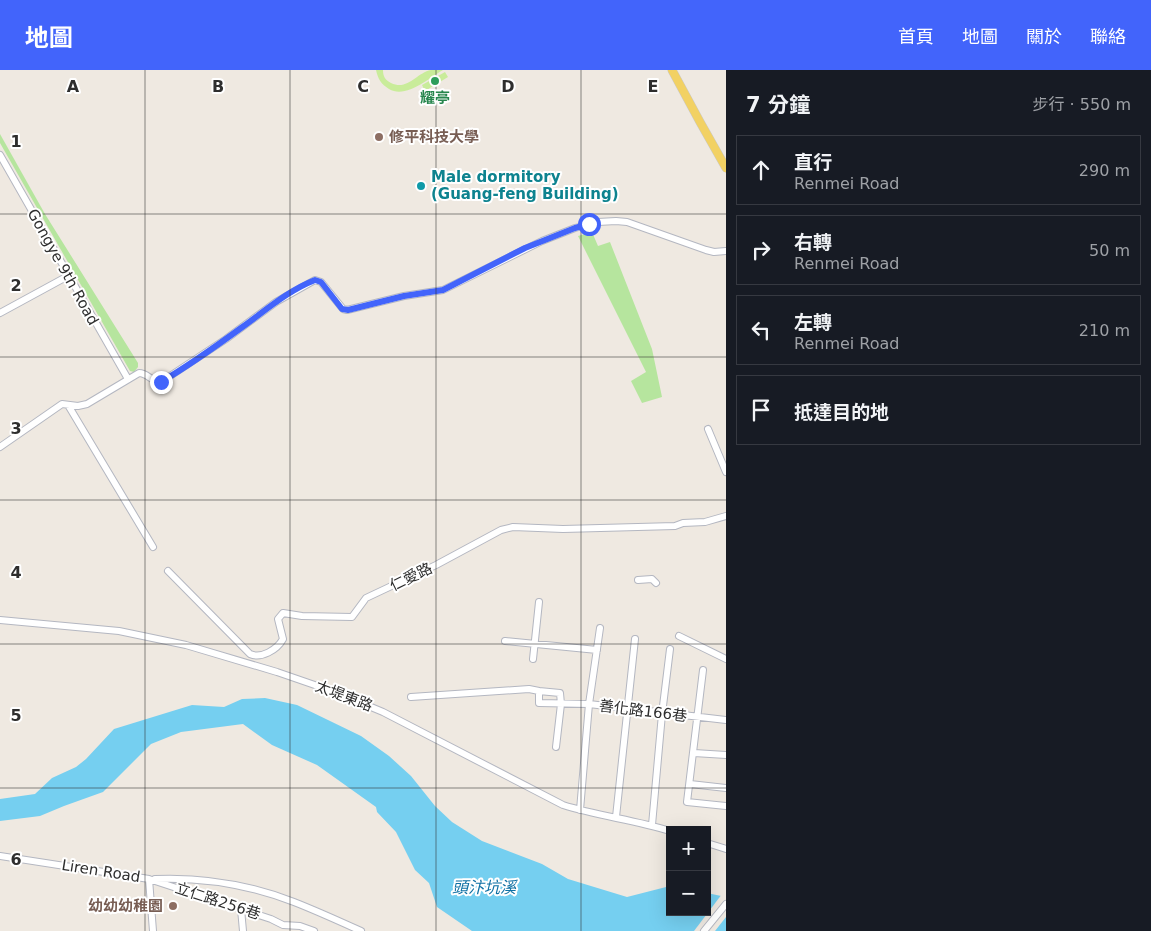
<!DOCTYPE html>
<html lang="zh-TW">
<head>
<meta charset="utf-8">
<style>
  body { margin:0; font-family:"DejaVu Sans","Noto Sans TC",sans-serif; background:#242831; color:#f1f3f6 }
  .controls { position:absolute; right:15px; bottom:15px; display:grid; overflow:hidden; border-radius:0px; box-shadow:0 5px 20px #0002 }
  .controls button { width:45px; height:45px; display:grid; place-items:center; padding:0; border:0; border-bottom:1px solid #363941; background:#171b24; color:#f1f3f6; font:25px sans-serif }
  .stop { position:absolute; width:15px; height:15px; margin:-11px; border:4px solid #4264fb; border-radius:50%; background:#fff }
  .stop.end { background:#4264fb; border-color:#fff; box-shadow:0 1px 5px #0008 }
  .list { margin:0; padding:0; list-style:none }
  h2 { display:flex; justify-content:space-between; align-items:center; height:65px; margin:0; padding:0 20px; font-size:21px }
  h2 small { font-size:16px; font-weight:400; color:#9ea1a6 }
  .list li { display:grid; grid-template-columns:32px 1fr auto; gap:15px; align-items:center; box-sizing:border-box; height:70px; margin:0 10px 10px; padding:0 10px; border:1px solid #363941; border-radius:0px }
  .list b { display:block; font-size:19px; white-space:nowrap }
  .list p { margin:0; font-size:16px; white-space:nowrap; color:#9ea1a6 }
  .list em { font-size:16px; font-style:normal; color:#9ea1a6 }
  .icon { flex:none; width:28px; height:28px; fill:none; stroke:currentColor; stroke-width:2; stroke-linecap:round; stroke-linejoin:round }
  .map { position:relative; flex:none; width:726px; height:861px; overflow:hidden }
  header { display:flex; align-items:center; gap:30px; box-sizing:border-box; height:70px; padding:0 25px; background:#4264fb; color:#fff }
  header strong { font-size:24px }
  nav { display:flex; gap:28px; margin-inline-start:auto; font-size:18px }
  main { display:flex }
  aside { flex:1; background:#171b24 }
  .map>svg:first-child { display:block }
  .green { fill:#b6e59e }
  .pitch { fill:#c9ec9a }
  .water { fill:#75cff0 }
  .pier { fill:#efe9e1 }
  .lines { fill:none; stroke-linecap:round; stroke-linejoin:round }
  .minor-casing { stroke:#b4b7c1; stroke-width:8 }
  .major-casing { stroke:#c9c9c9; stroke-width:9 }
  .minor { stroke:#fff; stroke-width:6 }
  .major { stroke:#f2d163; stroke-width:8 }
  .route { stroke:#4264fb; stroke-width:6 }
  .grid { fill:none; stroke:#2e2e2e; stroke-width:1; stroke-opacity:0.55 }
  .leisure-dot { fill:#2e9e5b; stroke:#fff; stroke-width:2 }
  .education-dot { fill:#8d6e63; stroke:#fff; stroke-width:2 }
  .culture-dot { fill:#0f9aa8; stroke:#fff; stroke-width:2 }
  .labels { text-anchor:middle; stroke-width:4; stroke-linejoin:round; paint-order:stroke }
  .leisure-label { font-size:15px; font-weight:bold; fill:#27864d; stroke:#fff }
  .education-label { font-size:15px; font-weight:bold; fill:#785e54; stroke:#fff; text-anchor:start }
  .culture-label { font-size:15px; font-weight:bold; fill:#0d838f; stroke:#fff; text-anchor:start }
  .street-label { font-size:15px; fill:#2e2e2e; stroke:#fff }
  .water-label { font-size:16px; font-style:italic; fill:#0d6fa3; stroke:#fff }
  .grid-label { font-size:16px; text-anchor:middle; font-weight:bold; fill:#2e2e2e; stroke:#fff; stroke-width:4; stroke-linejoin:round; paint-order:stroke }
</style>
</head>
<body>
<header>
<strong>地圖</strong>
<nav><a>首頁</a><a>地圖</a><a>關於</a><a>聯絡</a></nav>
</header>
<main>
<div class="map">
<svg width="726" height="861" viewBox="0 0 726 861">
  <rect width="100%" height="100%" fill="#efe9e1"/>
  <!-- green -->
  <path class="green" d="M0,64L45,144L138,293V297L134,302L130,301L0,73Z
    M592,162L598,176L610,172L652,279L662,327L642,333L631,311L646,302L578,166Z"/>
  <!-- pitch -->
  <path class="pitch" d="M376,0H383C383,6 385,10 391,13C408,21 416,3 431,0C435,0 439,0 443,0C429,8 406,29 389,19C381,14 378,9 376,0Z
    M445,2L448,7L425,21L422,15Z"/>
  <!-- water -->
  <path class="water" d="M265,628L297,635L361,666L389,686L411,706L435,736L452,752L482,771L542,794L568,809L627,827L670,816V842H707V823L726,827V861H472L437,837L429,813L415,800L396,762L377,742L376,737L317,695L272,675L243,654L181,662L151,674L103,722L64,736L40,746L0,751V729L35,724L52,708L76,697L86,689L114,659L192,635L224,637L242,629Z"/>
  <!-- pier -->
  <path class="pier" d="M722,824L726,825V847L715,861H694Z"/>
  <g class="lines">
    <!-- minor casing -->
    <g class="minor-casing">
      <path id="minor" d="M0,85L128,309
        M0,243L68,206
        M68,335L153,477
        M708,359L726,402
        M0,377L62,334L78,336L87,334L139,303C148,303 151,312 161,312L226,269L276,232L315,210L321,212L343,239L347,240L404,226L443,220L542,171L575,158L598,152L616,151L627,152L706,180L714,182L726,181
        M168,501L250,584C261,589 277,580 283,569L278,549L283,543L302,546L352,547L366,528L436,495L501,460L513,457L563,459L675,456L683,453L705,452L726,446
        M638,510L652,509L656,513
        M0,550L119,561L186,575L277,602L335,622L383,642L563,735C598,746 635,750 670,761
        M679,566L726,589
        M505,571L597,580
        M533,589L539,532
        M703,600L687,732L726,736
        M539,621L560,623L561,634L556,677
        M411,627L529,619L539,621V633L589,634L726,650
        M694,683L726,685
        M690,714L726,718
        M580,740L589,634L600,558
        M616,747L635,569
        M652,755L662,644L670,579
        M707,773L726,779
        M0,786L149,809L271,849L283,855L300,856L314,861
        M149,809L153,861
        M155,809C202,807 250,815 294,832C317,841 339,851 361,861
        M241,839L243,861
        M704,861L726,834"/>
    </g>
    <!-- major casing -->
    <g class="major-casing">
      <path id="major" d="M672,0L700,52L726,98"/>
    </g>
    <!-- minor -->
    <use href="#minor" class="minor"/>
    <!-- major -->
    <use href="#major" class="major"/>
  </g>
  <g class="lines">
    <!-- route -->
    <path class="route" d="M161,312C188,296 215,277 241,258C265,241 287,221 315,210L321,212L342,239L348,240L404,226L443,220L525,178L575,158L589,154"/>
  </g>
  <!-- grid -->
  <path class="grid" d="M145,0V861M290,0V861M436,0V861M581,0V861M0,144H726M0,287H726M0,430H726M0,574H726M0,718H726"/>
  <!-- markers -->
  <circle class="leisure-dot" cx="435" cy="11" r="5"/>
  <g class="education-dot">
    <circle cx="379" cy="67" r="5"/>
    <circle cx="173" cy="836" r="5"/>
  </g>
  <circle class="culture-dot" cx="421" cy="116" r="5"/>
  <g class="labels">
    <!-- leisure labels -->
    <g class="leisure-label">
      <text x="435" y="33">耀亭</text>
    </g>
    <!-- education labels -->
    <g class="education-label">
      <text x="389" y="72">修平科技大學</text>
      <text x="163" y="841" text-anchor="end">幼幼幼稚園</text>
    </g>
    <!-- culture labels -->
    <g class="culture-label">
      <text x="431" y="112">Male dormitory<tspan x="431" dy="17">(Guang-feng Building)</tspan></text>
    </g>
    <!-- street labels -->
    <g class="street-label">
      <text transform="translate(63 197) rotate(61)" y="5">Gongye 9th Road</text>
      <text transform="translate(411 507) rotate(-26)" y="5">仁愛路</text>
      <text transform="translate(344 626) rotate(21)" y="5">太堤東路</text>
      <text transform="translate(643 641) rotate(7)" y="5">善化路166巷</text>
      <text transform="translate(101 801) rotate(9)" y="5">Liren Road</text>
      <text transform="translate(218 831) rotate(18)" y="5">立仁路256巷</text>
    </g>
    <!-- water labels -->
    <g class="water-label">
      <text x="484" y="823">頭汴坑溪</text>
    </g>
  </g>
  <g class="grid-label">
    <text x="73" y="22">A</text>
    <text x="218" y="22">B</text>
    <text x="363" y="22">C</text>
    <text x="508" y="22">D</text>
    <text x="653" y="22">E</text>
    <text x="16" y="77">1</text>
    <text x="16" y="221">2</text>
    <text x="16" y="364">3</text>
    <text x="16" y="508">4</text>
    <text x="16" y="651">5</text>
    <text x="16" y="795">6</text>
  </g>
</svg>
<div class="controls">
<button>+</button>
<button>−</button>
</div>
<div class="stop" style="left:589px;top:154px"></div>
<div class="stop end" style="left:161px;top:312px"></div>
</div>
<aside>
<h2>7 分鐘<small>步行 · 550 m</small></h2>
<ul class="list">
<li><svg class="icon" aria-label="ahead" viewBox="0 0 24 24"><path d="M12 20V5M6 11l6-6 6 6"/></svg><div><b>直行</b><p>Renmei Road</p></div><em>290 m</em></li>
<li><svg class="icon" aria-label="right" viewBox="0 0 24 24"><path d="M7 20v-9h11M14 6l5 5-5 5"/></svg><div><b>右轉</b><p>Renmei Road</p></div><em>50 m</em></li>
<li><svg class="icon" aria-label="left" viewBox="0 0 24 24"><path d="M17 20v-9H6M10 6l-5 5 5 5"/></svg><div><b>左轉</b><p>Renmei Road</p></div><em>210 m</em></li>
<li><svg class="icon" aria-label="arrive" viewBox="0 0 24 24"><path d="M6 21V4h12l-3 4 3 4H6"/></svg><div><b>抵達目的地</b></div></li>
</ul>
</aside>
</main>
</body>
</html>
